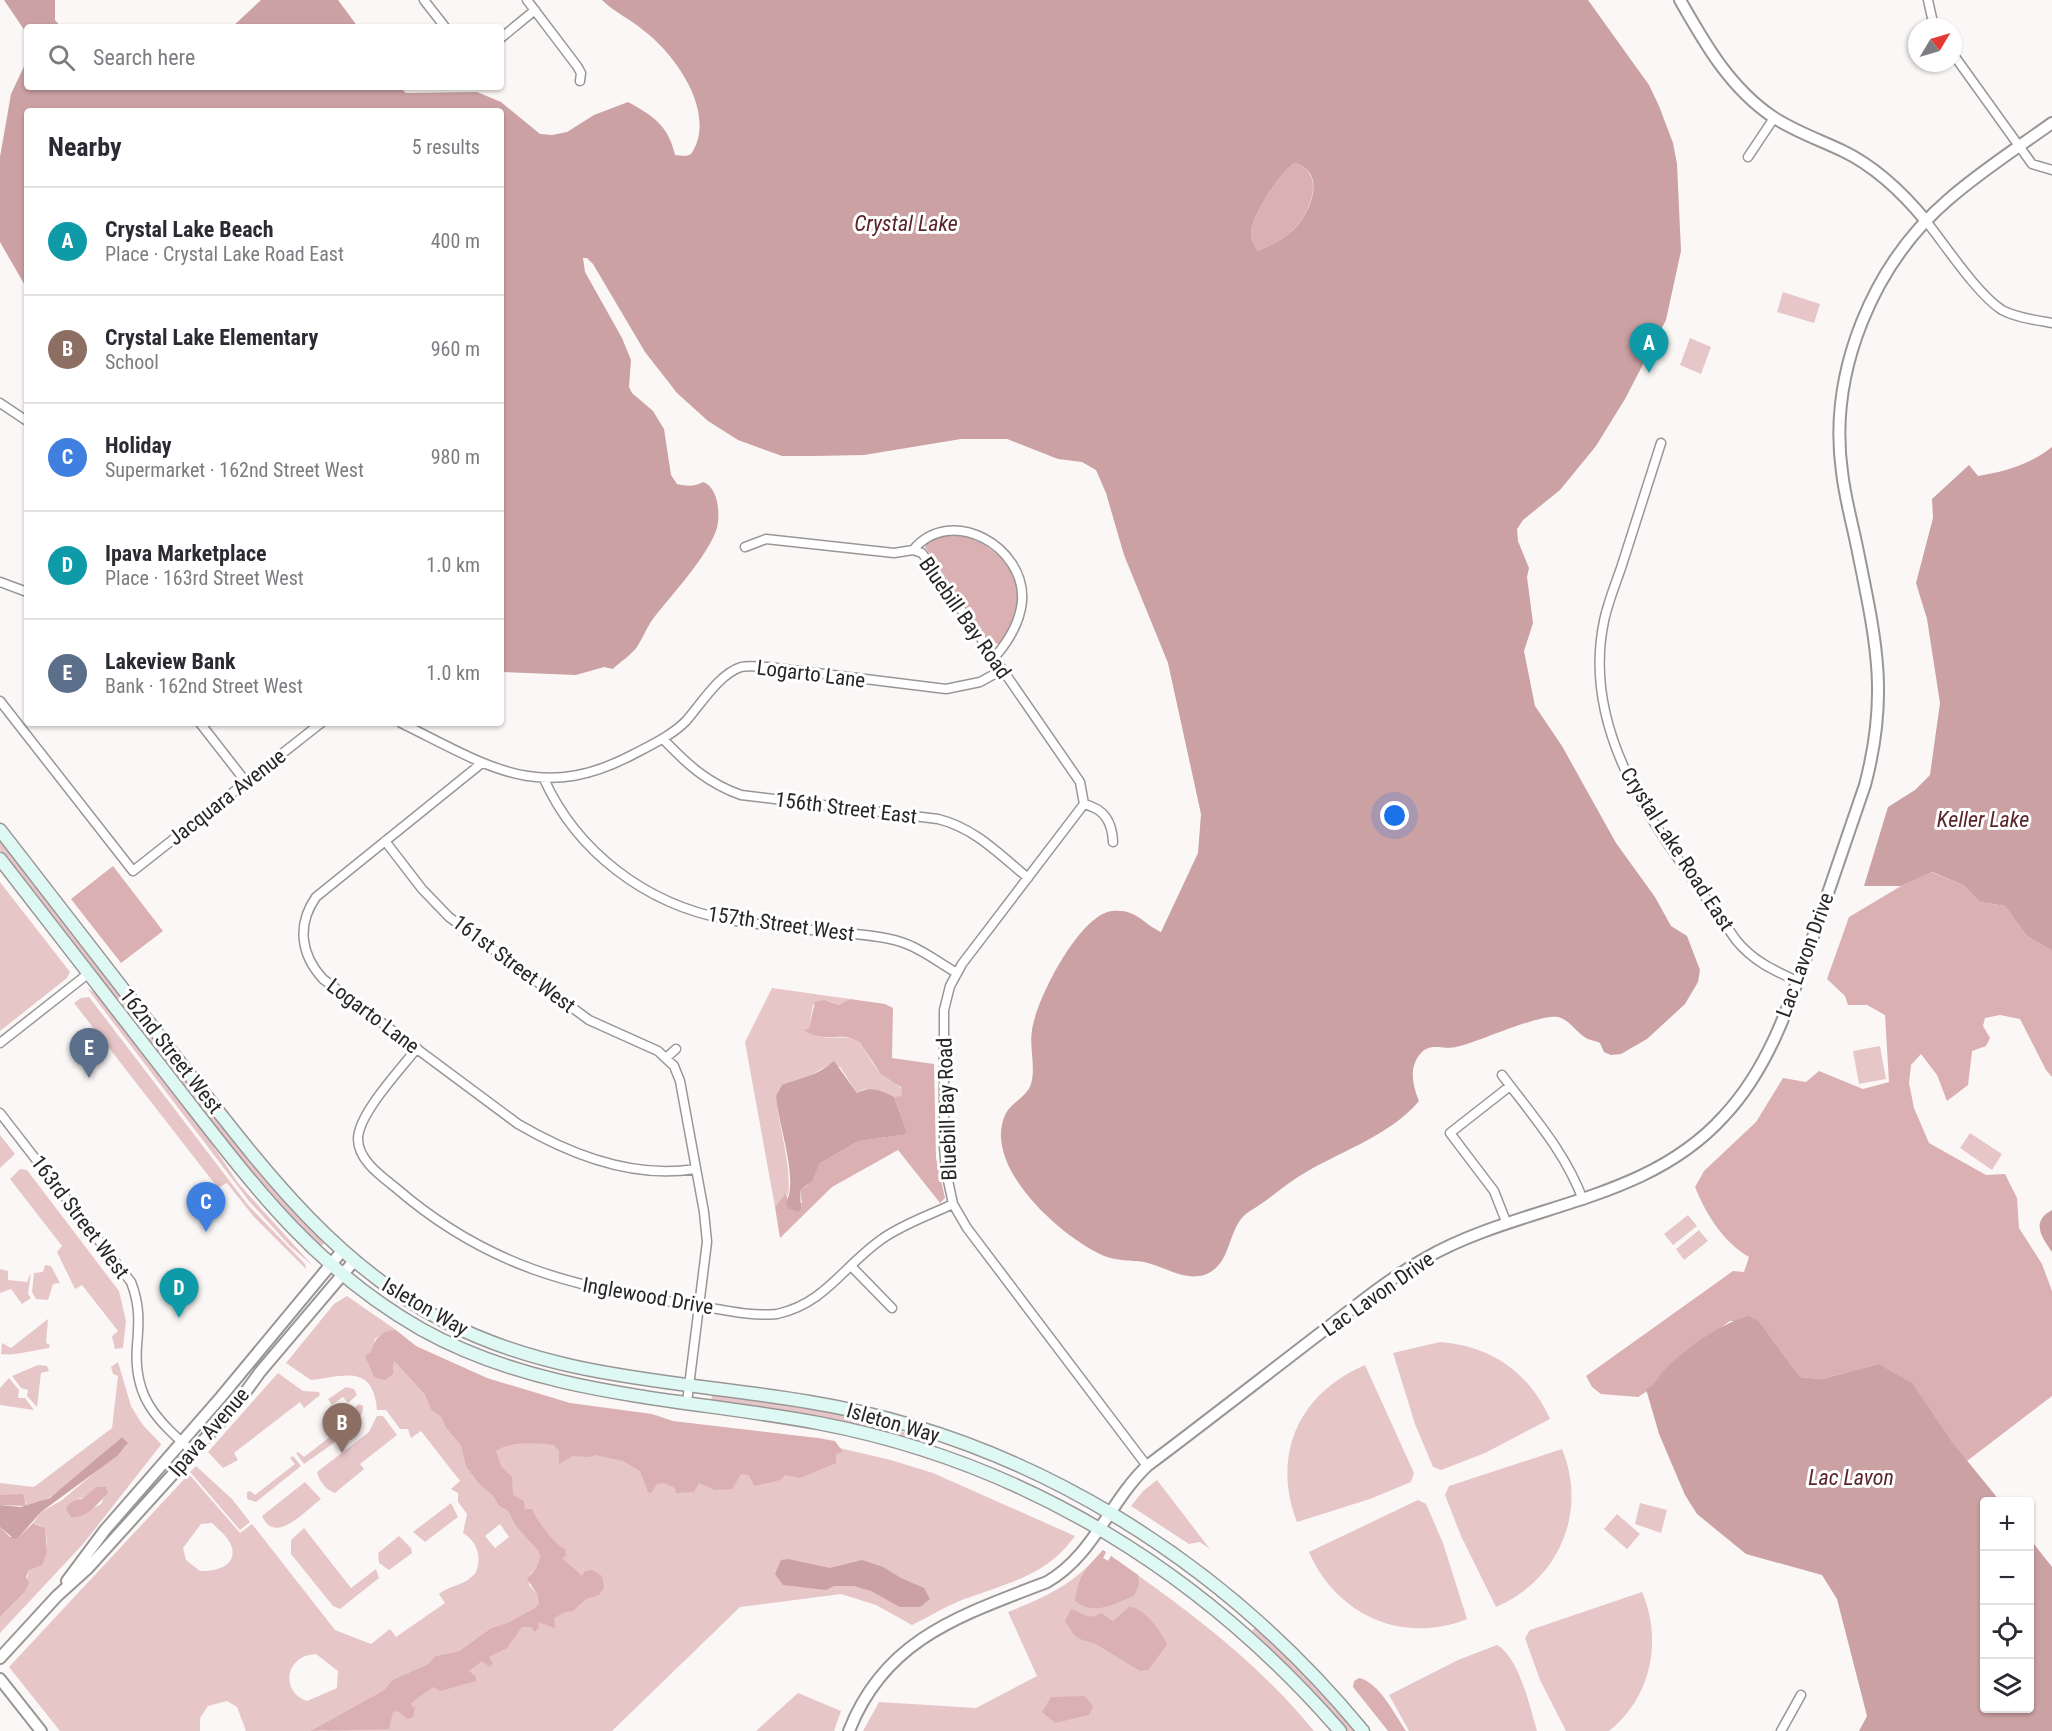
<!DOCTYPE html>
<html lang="en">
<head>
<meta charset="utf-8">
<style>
  body { margin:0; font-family:"Roboto Condensed",sans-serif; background:#f7f7f7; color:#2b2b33 }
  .controls { position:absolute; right:18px; bottom:18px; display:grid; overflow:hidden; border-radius:6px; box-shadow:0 2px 4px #0004 }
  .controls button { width:54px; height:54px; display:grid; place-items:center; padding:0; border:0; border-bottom:2px solid #e1e1e2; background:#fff; color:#2b2b33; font:30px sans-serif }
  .compass { position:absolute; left:1908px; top:18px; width:54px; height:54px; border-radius:50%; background:#fff; box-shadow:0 2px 4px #0004; rotate:52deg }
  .you { position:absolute; left:1395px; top:816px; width:21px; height:21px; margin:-15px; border:4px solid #fff; border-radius:50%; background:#1a73e8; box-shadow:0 0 0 9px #1a73e833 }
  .badge { display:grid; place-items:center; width:39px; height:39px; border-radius:50%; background:#7c3aed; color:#fff; font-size:20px; font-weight:700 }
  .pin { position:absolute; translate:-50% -50px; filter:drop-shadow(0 2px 3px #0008) }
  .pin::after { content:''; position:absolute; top:32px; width:21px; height:18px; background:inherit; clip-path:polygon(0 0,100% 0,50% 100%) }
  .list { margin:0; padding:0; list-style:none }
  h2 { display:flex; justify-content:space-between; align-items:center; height:78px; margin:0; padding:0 24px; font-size:26px }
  h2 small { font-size:20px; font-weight:400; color:#7c7c81 }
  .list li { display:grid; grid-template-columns:39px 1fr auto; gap:18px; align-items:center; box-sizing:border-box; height:108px; padding:0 24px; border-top:2px solid #e1e1e2 }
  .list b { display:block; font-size:22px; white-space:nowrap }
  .list p { margin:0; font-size:20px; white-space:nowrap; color:#7c7c81 }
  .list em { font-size:20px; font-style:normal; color:#7c7c81 }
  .icon { flex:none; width:33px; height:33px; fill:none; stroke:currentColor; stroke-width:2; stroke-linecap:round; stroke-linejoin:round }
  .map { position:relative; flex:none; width:2052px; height:1731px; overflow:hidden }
  .search { position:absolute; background:#fff; box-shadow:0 2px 4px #0004; left:24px; top:24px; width:480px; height:66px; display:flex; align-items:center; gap:15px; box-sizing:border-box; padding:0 21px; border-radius:6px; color:#7c7c81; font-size:22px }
  .panel { position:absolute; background:#fff; box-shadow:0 2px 4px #0004; left:24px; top:108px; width:480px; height:618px; border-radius:6px }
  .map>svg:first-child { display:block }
  .green { fill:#e7c6c8; fill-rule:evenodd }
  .forest { fill:#dbb0b2 }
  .water { fill:#cba1a3; fill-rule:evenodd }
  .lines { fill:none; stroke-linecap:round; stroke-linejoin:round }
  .minor-casing { stroke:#9a9696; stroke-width:11 }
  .tertiary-casing { stroke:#9a9696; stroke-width:14 }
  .secondary-casing { stroke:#9a9696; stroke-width:15 }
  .minor { stroke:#fff; stroke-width:8 }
  .tertiary { stroke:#fff; stroke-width:10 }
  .secondary { stroke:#def9f3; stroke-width:12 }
  .labels { text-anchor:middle; stroke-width:6; stroke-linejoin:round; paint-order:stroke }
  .street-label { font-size:21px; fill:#282727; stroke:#fff }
  .water-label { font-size:22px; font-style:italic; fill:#5a242a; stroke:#fff }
</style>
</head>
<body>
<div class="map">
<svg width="2052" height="1731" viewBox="0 0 2052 1731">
  <rect width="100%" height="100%" fill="#fbf7f7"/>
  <!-- green -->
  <path class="green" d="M1783,292L1820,304L1814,323L1777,312Z
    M1690,338L1711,347L1701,374L1680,365Z
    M0,839L267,1183L324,1243L320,1248L280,1209L222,1137L0,850Z
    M0,882L70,972L67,978L0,1031Z
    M87,988L95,993L209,1140L238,1183L313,1266L290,1246L249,1201Z
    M772,988L850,999L839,1005L828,1001L813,1005L809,1028L805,1030C818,1042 839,1035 856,1039C866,1049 871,1064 881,1073C890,1081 903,1082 902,1096L897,1098L864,1089L857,1093L840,1067L829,1065L802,1080L789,1083L776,1096C779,1131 792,1162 788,1198L787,1193L775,1207L745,1042Z
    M89,997L248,1205L305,1264L306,1269L254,1217L227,1183L218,1188L74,1003L81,998Z
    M1880,1046L1886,1079L1859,1084L1853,1051Z
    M1970,1133L2002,1154L1992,1170L1960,1148Z
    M0,1135L15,1154L0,1168Z
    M20,1169L27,1170L119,1291L126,1321L123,1348L115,1349L112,1336L118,1331L82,1285L75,1289L57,1252L62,1246L10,1179Z
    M1688,1215L1697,1226L1673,1245L1664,1234Z
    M1699,1230L1708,1241L1684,1260L1676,1249Z
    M45,1265L51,1266L60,1283L53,1284L48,1300L36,1299L32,1292L34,1273L43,1272Z
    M0,1269L8,1271V1280L27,1282L31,1273L28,1294L31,1298L22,1304L11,1289L0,1293Z
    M347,1296L396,1330L386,1332L375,1339L369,1365L373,1369H394L393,1360L425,1395L431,1410L441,1417L446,1428L461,1446L466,1467L479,1484L493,1496L499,1506L508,1511L515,1525L538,1551L540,1557L536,1568L530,1574L529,1585L537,1594L539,1603L536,1608L507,1623L491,1628L459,1651L435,1656L428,1664L392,1680L384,1690L310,1731H246L237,1707L227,1701L208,1706L200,1718V1731H60L9,1667L189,1474L240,1533L252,1524L335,1630L371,1644L390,1629L396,1637L445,1603L439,1594C452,1584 466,1586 476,1572C482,1556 477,1542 463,1533L467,1514L458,1502V1493L451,1489L460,1481L421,1431L411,1438L408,1429H400L386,1410H377C373,1362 342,1377 311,1380L286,1363L334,1304ZM212,1523C218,1529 228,1537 231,1545C239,1566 215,1572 200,1571L186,1560L183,1548L201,1524ZM500,1524L509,1537L495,1548L485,1536ZM316,1654L338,1671L337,1688L307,1701C279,1691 286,1655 316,1654Z
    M48,1319L46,1343L50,1345L49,1348C35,1350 14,1356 1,1354L2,1343L11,1348Z
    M1440,1342C1491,1346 1529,1372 1550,1419L1485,1453L1441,1470L1433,1467L1415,1424L1393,1353Z
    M118,1362L131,1406L142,1424L161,1444L160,1446L84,1543L0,1633V1617L24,1593L29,1569L47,1552C46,1538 49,1526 33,1523L41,1512L62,1500L126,1446L122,1437C91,1461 66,1498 26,1506V1502L0,1495V1483L34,1487L112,1428L118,1376L113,1374L111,1367ZM104,1497L101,1504L84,1513L79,1498Z
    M38,1365L47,1366L49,1371L41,1373L37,1407L27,1396L28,1390L21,1388L12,1376Z
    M1365,1365L1414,1473L1411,1482L1370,1499L1297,1522C1271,1455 1299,1393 1365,1365Z
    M278,1373L303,1391L319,1392L320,1395L304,1408L300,1402L234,1453L238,1460L223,1468L208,1452Z
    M417,1377L488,1380L541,1398L666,1421L805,1440L891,1460L933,1473L1075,1536C1044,1579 1004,1583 957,1602C941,1609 927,1618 912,1625L876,1605L841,1594L740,1607L612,1731H325L583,1592Z
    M9,1378L19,1390L18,1398H25L34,1410L0,1405V1388Z
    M346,1387L354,1389L357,1395L348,1403L343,1397L332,1405L328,1399Z
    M712,1395L819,1410L935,1440L933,1447L822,1418L711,1401Z
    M359,1404L363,1406C366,1424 319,1453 304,1464L296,1453L298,1452L304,1457L357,1416L353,1409Z
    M377,1416H383L397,1435L360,1464L364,1469L335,1493C326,1490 319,1481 317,1472L369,1432Z
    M1562,1449C1588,1512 1559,1580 1496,1607L1461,1536L1445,1495L1449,1486Z
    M293,1456L301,1466L256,1502L247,1499V1492L250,1491L255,1495L295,1464L290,1458Z
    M196,1466L232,1499L250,1522L240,1530L190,1472Z
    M1157,1480L1210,1549L1200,1542L1189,1544L1131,1506L1143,1491Z
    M305,1482L321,1499C306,1510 275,1546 262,1516Z
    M1418,1500L1426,1504L1443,1543L1467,1619C1403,1645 1336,1615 1309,1552Z
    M451,1503L458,1517L425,1542L413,1532Z
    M1640,1503L1667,1510L1661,1533L1635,1524Z
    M1617,1514L1640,1534L1627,1549L1604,1529Z
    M304,1528L351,1588L376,1569L379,1578L340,1609L333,1606L291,1554V1540Z
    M399,1536L411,1548L412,1553L389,1570L379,1563L378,1553Z
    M1103,1550L1106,1552L1103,1558L1108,1561L1111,1556C1185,1608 1257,1661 1314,1731H863L879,1702L976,1708L1037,1676L1008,1612C1050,1595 1073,1585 1103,1550Z
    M1642,1592C1663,1640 1651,1698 1609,1731H1566L1540,1680L1525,1638L1530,1630Z
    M1256,1626L1287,1655L1355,1731H1347L1304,1681L1252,1631Z
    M1497,1645C1519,1657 1530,1707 1537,1731H1409L1389,1695L1458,1660Z
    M798,1693L841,1711L834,1731H756Z"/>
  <!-- forest -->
  <path class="forest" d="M1295,163C1328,173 1309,216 1291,232C1281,241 1269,246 1258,251C1255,246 1251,239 1251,233C1251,217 1281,170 1295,163Z
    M960,533C997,548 1027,572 1015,616C1012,627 1007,637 999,644L990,642L925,547L927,541L939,536Z
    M113,866L163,931L121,963L71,899Z
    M1931,872L1963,885L1980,902L2005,906L2027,936L2052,951V1077L2046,1070L2020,1019L2000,1015L1985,1018L1983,1026L1990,1038L1986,1046L1972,1051L1968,1085L1947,1101L1937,1075L1921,1054L1911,1065L1909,1083L1914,1108L1929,1143L1986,1175L2005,1174L2017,1198L2019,1228L2042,1264L2052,1291V1396L1967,1461L1878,1364L1822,1379L1800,1377L1759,1321H1730L1668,1366L1652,1388L1638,1397L1601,1394L1592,1387L1586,1376L1733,1271L1744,1272L1749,1257C1723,1242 1706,1214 1695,1187L1704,1171L1756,1122L1783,1078L1806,1082L1819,1071L1863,1089L1889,1082L1885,1015L1867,1005H1848L1845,996L1827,979L1849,917L1901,886Z
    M850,999L885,1004L893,1008L892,1058L934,1064L936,1158L945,1198L940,1203L898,1150L832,1187L780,1238L775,1207L786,1193L788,1201L802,1203L800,1191L808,1185L819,1164L859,1141L901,1135L907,1132L894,1097L902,1096L901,1087L881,1074L860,1043C844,1029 822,1045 804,1030L809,1028L815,1002L824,1000L839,1005Z
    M396,1330L416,1346L487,1378L570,1403L652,1414L673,1421L818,1438L835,1441L843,1452L836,1454V1463L800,1478L785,1475L780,1480L754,1486L749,1475L741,1474L732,1489L715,1490L699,1483L694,1492L676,1493L675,1488L664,1483L657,1484L651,1493L648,1492L640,1471L623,1461L596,1455L588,1457L573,1456L559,1464V1451L554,1445C537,1443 509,1441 496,1451L501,1466L512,1477L513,1495L524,1501L525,1509H532C537,1521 554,1544 565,1549L566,1556L562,1558L582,1576L585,1571L592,1570L602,1576L604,1588L599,1595L586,1599L573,1611L565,1612L554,1618L555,1628L538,1622L539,1627L535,1632L531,1627H522L507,1648L489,1657L493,1663L490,1667L482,1661L469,1671L476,1677V1681L440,1691L433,1687L411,1703L412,1707H415L413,1717L407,1719L398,1711L393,1712L389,1729L310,1731L384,1690L392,1680L428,1664L435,1656L459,1651L491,1628L507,1623L535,1608L539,1603L537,1594L527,1579L536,1568L540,1557L538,1551L515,1525L508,1511L499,1506L493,1496L479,1484L466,1467L461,1446L446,1428L441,1417L431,1410L425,1395L394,1361L393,1374L385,1380L374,1377L365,1356L371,1352C374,1339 382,1330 396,1330Z
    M97,1487H106L108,1493C98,1503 87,1519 71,1517L66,1510C70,1499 77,1502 85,1497C89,1494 92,1490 97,1487Z
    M23,1494L26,1506L0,1505V1495Z
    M33,1523L45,1528L47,1552L42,1565L29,1570L26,1577L29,1583L24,1593L0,1617V1527L10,1537H19Z
    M1103,1550L1106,1552L1103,1558L1108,1561L1111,1556L1138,1575L1139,1584L1134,1596C1114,1603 1096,1617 1075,1601C1079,1574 1085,1570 1103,1550Z
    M1129,1607C1143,1606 1162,1632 1167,1645L1148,1670L1140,1671L1094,1643L1082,1640L1074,1635L1065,1621L1071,1609C1083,1613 1088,1621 1101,1613L1113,1621Z
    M1359,1678C1379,1682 1395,1715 1406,1731H1388L1353,1687L1354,1681Z
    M1085,1696L1093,1706L1089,1715L1055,1723L1042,1712L1051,1697Z"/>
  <!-- water -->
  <path class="water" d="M4,0H55V20L61,27H27V34Z
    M261,0H338L358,27H232Z
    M602,0H1588L1649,85L1659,106L1673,143L1677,164L1681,251L1666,320L1625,399L1596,446L1560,490L1523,520L1517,529L1518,541L1529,568L1527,577L1533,623L1524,651L1535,706L1562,746L1616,843L1655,897L1671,926L1687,936L1700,970L1698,982L1685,1004L1647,1039L1621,1054L1611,1055L1604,1052L1600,1043C1594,1040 1589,1041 1583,1036C1575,1030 1568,1019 1558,1017C1540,1013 1477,1043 1456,1047C1444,1050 1431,1042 1421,1053C1408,1067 1413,1086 1419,1101C1389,1137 1337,1152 1298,1177C1281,1188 1267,1201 1250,1211C1226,1225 1234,1265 1204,1275C1183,1281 1164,1266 1144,1262C1130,1260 1117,1261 1104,1256C1062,1238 982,1167 1005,1115C1010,1103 1027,1097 1031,1084C1036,1068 1029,1047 1032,1030C1036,1000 1080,913 1113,911C1137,909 1143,924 1161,932L1198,853L1201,814L1168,663L1124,555L1106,493L1096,470L1082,462L1058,459L1007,439H961L864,455L814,456H782L738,440L708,421L677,393L645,352L593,264L587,258H583L585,272L622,338L631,360L629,387L632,393L653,411L664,429L671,475L677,484C687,486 694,487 703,482C719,487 721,517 716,531C705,559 675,591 656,615C648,624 644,636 637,647C631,655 620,662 613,669L604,667L576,675L501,672V111H27V289L0,242V157L11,94L27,60V87H399L406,93L477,92L501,102L540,134L552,135L567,132L594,115L628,102C654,116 669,127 675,155L686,156L691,154C718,115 676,54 643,30C630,19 614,12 602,0ZM1295,163C1329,173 1309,216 1291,232C1281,241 1269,246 1258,251C1255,246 1251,239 1251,233C1251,217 1281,170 1295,163Z
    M2052,447V951L2027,936L2005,906L1980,902L1963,885L1932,872L1901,886H1864L1888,807L1915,790L1930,775L1940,703L1927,619L1916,583L1933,518L1932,499L1969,465L1978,476C2004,472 2031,464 2052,447Z
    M834,1061L857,1093C871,1086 880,1090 894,1097L907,1132L902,1135L859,1141L819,1164L812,1181L800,1191L801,1209L798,1212L788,1208L786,1203C799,1178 778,1125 776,1096L782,1085C803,1077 815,1077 834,1061Z
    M2052,1210V1252C2042,1237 2030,1222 2052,1210Z
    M1748,1316L1759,1321L1800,1377L1822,1379L1878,1364L1912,1383L1951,1441L2000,1501L1984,1502V1708H2030V1539L2052,1567V1731H1859L1867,1716L1837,1599L1822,1575L1746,1554L1697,1514L1685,1495L1659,1434L1646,1389C1655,1387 1660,1373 1668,1366C1690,1346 1720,1324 1748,1316Z
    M122,1437L128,1443L117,1456L41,1512L19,1537L14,1539L0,1527V1505L21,1507L50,1498Z
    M788,1559L830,1568L862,1560L883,1567L901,1578L924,1588L930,1599L920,1607H900L871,1591L854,1586H834L826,1590L783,1585L775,1574L781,1560Z"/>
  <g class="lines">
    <!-- minor casing -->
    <g class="minor-casing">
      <path id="minor" d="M424,0L445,27
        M527,0L577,66L581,73L580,81
        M1928,0L1934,27
        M501,38L535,10
        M1953,54L2032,164L2052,170
        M1748,157L1774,118
        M1926,221C1946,246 1977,294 2002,310C2017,318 2036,320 2052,323
        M0,403L27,421
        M1661,443C1648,484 1635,524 1622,565C1616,583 1608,602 1604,621C1578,744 1671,846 1736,940C1753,961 1773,970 1797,981
        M745,547L766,539L894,553L913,550L922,553L1080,782L1084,804L962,964L950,986L944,1010V1147L946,1171L953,1204L967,1228L1147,1466
        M913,550C951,504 1026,547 1022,601C1020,624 1008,642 994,658
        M0,582L27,592
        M0,701L133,871L321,723
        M200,723L246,782
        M401,723C487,765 538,804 632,755C651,745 671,736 686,721C701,704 719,674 741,667C750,665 760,667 768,667L946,689L980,682L1002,670
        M663,739C687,764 707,783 741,795L938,819C975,828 1000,855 1028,878
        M482,763L316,897C297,924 300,954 323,979L518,1124C571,1155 633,1179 695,1169
        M544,779C577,852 646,904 725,919C756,925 788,927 820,931C846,934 876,934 901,942C921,948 939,963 957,973
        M1084,804C1104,809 1112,821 1113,842
        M385,841L422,889L449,917L589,1020L658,1051L674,1066L680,1081L704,1212L707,1242L687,1402
        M0,1043L89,973
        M417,1048C401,1069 358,1114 358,1139C358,1160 381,1176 396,1188C485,1265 573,1288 687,1304C716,1308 748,1317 777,1314C826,1303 843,1266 882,1239C903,1224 930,1215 953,1204
        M666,1058L676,1049
        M1502,1075C1532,1115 1566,1153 1583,1200
        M0,1113L131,1282C140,1305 139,1322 137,1346C133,1398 157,1420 193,1452
        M1507,1224L1494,1191L1450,1133L1510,1086
        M851,1266L892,1308
        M1781,1731L1801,1695"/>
    </g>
    <!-- tertiary casing -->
    <g class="tertiary-casing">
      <path id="tertiary" d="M1680,0C1705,44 1730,88 1773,117C1794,131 1820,140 1843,151C1876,167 1903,193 1926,221
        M67,1581L105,1530L221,1397L342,1251
        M0,1658L57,1596L88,1568L239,1401L260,1372L354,1261
        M0,1679L41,1731
        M849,1731C885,1638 962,1615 1047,1582C1093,1556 1110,1501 1147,1466C1203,1424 1258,1381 1314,1338C1350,1311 1385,1281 1424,1259C1521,1203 1645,1204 1724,1116C1771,1066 1792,997 1814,934C1831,884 1848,835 1865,785C1889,695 1876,641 1858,552C1853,526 1845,499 1842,472C1828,372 1873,264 1949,199C1981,171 2017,148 2052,123"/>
    </g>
    <!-- secondary casing -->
    <g class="secondary-casing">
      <path id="secondary" d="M0,830C59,907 119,983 178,1060C256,1159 329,1262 444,1321C557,1380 686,1381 809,1402C1028,1438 1223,1561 1363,1731
        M0,859C56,932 113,1004 169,1077C247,1177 309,1265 421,1329C542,1397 685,1398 818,1423C1025,1462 1203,1573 1340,1731"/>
    </g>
    <!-- minor -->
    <use href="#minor" class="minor"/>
    <!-- tertiary -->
    <use href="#tertiary" class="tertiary"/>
    <!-- secondary -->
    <use href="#secondary" class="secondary"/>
  </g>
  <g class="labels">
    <!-- street labels -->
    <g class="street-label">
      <text transform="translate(965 618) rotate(55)" y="7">Bluebill Bay Road</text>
      <text transform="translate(811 674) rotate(7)" y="7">Logarto Lane</text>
      <text transform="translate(227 797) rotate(-38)" y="7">Jacquara Avenue</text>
      <text transform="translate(846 808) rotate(7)" y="7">156th Street East</text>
      <text transform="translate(1677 849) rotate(57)" y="7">Crystal Lake Road East</text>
      <text transform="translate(781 924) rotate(8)" y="7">157th Street West</text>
      <text transform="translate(1805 955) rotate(-70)" y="7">Lac Lavon Drive</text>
      <text transform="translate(514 964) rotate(37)" y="7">161st Street West</text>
      <text transform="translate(373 1016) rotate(37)" y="7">Logarto Lane</text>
      <text transform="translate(171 1051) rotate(52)" y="7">162nd Street West</text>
      <text transform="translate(947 1109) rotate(-92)" y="7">Bluebill Bay Road</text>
      <text transform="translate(80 1217) rotate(53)" y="7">163rd Street West</text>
      <text transform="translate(1378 1294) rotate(-35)" y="7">Lac Lavon Drive</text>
      <text transform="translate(648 1296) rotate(10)" y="7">Inglewood Drive</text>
      <text transform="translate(425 1307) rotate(30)" y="7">Isleton Way</text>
      <text transform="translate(893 1423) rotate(16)" y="7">Isleton Way</text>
      <text transform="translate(209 1432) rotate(-49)" y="7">Ipava Avenue</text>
    </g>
    <!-- water labels -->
    <g class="water-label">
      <text x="906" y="231">Crystal Lake</text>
      <text x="1983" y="827">Keller Lake</text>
      <text x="1851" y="1485">Lac Lavon</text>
    </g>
  </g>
</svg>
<div class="controls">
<button>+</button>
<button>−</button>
<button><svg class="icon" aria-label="locate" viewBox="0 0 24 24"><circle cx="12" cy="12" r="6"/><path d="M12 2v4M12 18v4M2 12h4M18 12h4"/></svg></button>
<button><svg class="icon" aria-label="layers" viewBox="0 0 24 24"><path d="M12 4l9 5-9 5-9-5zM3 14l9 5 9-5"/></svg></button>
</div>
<svg class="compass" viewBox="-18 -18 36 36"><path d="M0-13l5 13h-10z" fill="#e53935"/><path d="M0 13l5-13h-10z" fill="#7c7c81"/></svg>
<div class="you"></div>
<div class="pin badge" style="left:1649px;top:373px;background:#0f9aa8">A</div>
<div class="pin badge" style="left:342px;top:1453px;background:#8d6e63">B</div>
<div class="pin badge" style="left:206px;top:1232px;background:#3f7fe0">C</div>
<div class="pin badge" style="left:179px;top:1318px;background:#0f9aa8">D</div>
<div class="pin badge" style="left:89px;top:1078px;background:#5c6f8a">E</div>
<div class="search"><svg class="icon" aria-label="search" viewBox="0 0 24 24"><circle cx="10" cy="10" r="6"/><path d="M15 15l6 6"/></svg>Search here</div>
<section class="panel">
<h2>Nearby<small>5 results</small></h2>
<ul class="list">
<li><span class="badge" style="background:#0f9aa8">A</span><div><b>Crystal Lake Beach</b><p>Place · Crystal Lake Road East</p></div><em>400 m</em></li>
<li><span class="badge" style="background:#8d6e63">B</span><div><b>Crystal Lake Elementary</b><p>School</p></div><em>960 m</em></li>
<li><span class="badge" style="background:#3f7fe0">C</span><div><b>Holiday</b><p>Supermarket · 162nd Street West</p></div><em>980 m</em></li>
<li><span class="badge" style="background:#0f9aa8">D</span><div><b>Ipava Marketplace</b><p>Place · 163rd Street West</p></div><em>1.0 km</em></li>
<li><span class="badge" style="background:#5c6f8a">E</span><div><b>Lakeview Bank</b><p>Bank · 162nd Street West</p></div><em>1.0 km</em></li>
</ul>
</section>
</div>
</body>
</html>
